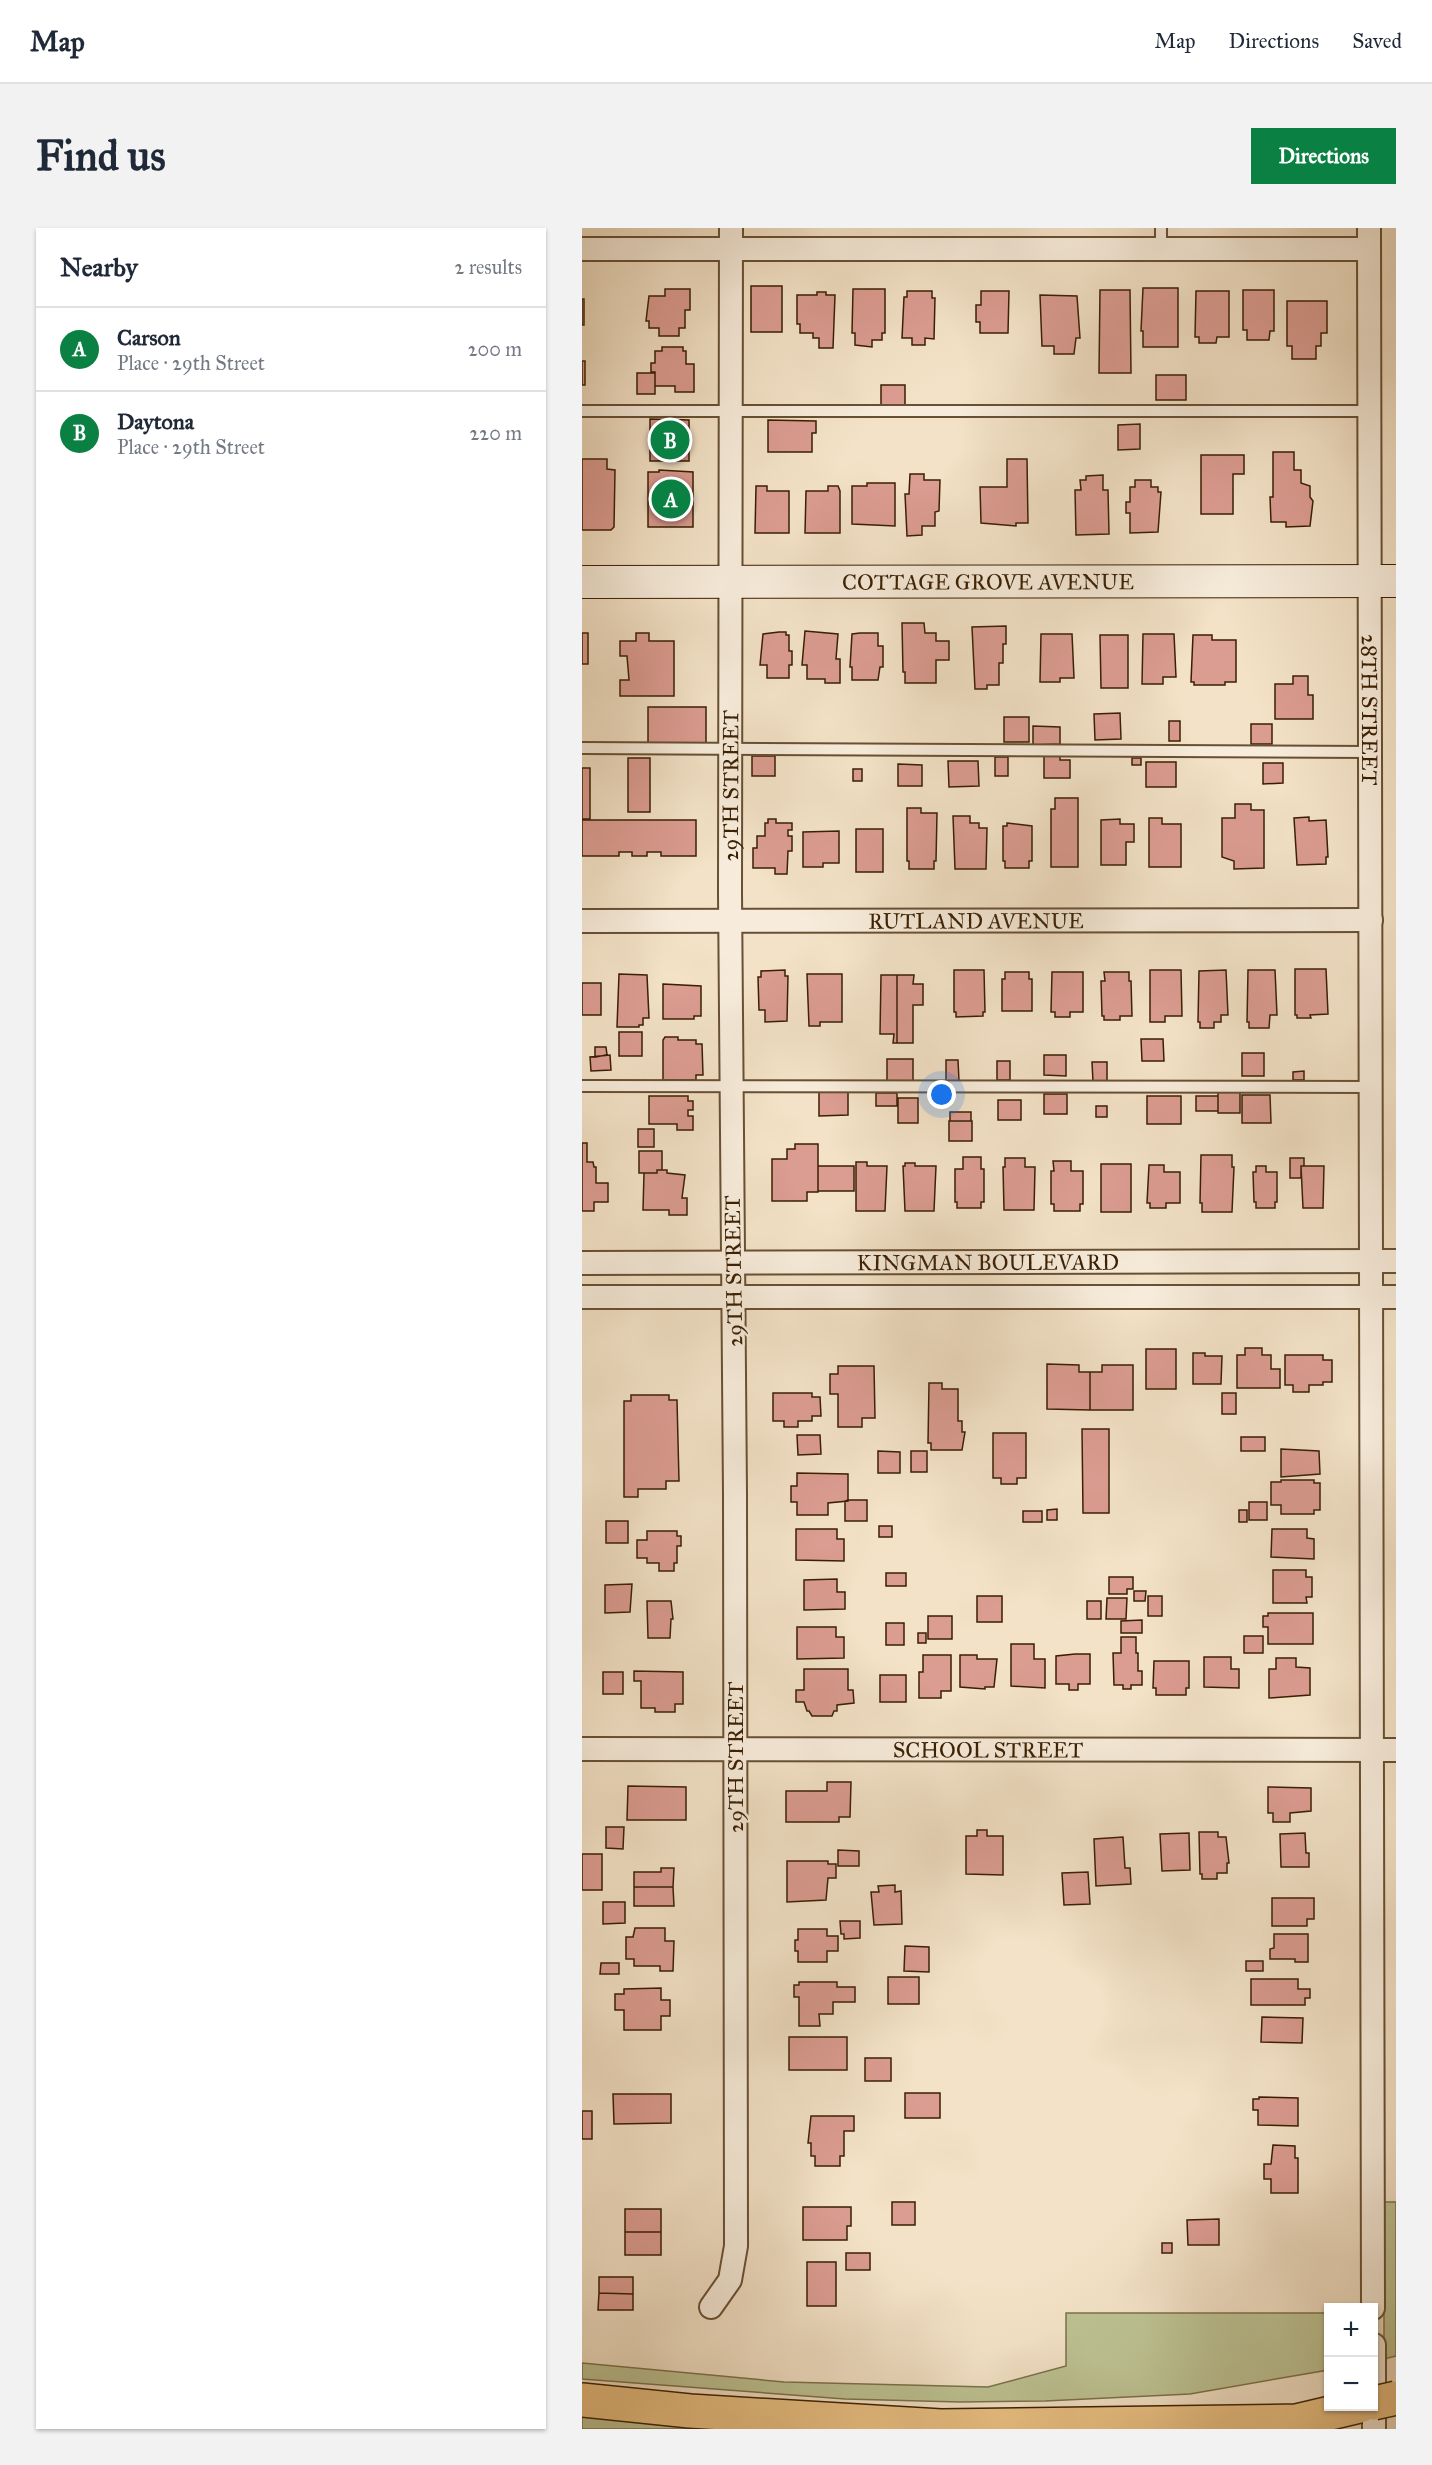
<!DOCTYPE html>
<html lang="en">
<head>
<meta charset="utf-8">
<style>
  body { margin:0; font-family:"IM FELL Great Primer",serif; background:#f2f2f3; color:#1f2937 }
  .controls { position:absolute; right:18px; bottom:18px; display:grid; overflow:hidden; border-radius:0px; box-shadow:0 2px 4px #0004 }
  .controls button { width:54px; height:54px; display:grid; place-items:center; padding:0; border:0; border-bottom:2px solid #e0e1e3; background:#fff; color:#1f2937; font:30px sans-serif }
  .you { position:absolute; left:360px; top:867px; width:21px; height:21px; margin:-15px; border:4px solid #fff; border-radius:50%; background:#1a73e8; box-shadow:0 0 0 9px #1a73e833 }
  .badge { display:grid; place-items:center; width:39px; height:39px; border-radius:50%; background:#0b8043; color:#fff; font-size:20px; font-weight:700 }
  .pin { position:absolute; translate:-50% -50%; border:3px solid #fff; box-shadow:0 2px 6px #0006 }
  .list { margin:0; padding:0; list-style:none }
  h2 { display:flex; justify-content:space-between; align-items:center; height:78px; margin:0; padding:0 24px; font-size:26px }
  h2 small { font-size:20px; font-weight:400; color:#747a83 }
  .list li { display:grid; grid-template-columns:39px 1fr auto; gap:18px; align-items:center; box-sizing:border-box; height:84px; padding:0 24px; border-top:2px solid #e0e1e3 }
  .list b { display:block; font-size:22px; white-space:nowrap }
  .list p { margin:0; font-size:20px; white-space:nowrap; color:#747a83 }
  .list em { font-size:20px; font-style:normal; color:#747a83 }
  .map { position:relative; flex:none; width:814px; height:2201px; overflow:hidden; border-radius:0px }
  header { display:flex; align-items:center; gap:36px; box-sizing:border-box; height:84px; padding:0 30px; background:#fff; border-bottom:2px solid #e0e1e3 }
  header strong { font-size:28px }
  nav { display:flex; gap:33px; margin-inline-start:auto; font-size:21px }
  .intro { display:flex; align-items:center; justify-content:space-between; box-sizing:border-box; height:144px; padding:0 36px }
  h1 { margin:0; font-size:42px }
  .button { padding:15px 27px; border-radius:0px; background:#0b8043; color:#fff; font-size:21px; font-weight:700 }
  main { display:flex; gap:36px; padding:0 36px }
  aside { flex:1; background:#fff; border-radius:0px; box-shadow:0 2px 4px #0004 }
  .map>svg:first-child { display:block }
  .green { fill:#bdc394; stroke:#7c714b; stroke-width:1.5 }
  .building { fill:#db9c91; stroke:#3a1f02; stroke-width:1.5 }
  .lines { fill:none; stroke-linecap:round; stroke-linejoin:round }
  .lane-casing { stroke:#685033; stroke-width:14 }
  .street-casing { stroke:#685033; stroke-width:26 }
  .secondary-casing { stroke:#3a1f02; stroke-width:34 }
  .highway-casing { stroke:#3a1f02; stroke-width:36 }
  .lane { stroke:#f7ecdb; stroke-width:10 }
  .street { stroke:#f7ecdb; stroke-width:22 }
  .secondary { stroke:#f7ecdb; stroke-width:32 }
  .highway { stroke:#eac184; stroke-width:33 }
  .highway-bridge-casing { stroke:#3a1f02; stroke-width:36; stroke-linecap:butt }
  .highway-bridge { stroke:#eac184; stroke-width:33 }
  .labels { text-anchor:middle; stroke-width:5; stroke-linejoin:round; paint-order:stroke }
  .street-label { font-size:22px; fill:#3a1f02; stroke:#f7ecdb }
</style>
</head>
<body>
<header>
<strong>Map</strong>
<nav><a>Map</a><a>Directions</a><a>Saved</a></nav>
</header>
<div class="intro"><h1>Find us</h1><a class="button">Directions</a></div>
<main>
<aside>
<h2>Nearby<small>2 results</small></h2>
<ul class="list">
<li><span class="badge">A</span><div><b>Carson</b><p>Place · 29th Street</p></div><em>200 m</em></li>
<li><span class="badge">B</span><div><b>Daytona</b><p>Place · 29th Street</p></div><em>220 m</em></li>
</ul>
</aside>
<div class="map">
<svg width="814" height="2201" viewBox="0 0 814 2201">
  <rect width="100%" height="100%" fill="#f3e2c7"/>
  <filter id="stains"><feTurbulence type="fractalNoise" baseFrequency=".00333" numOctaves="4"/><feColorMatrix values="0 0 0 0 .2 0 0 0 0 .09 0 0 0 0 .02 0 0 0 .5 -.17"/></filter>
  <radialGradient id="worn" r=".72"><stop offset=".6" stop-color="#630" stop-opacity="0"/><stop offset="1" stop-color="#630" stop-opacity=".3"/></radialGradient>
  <!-- green -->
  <path class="green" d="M802,1974H814V2128L802,2131Z
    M484,2085H746V2142L608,2166L463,2173L378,2174L263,2171L0,2151V2135L202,2154L406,2159L484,2138Z
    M0,2185L218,2201H0Z"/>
  <!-- building -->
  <path class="building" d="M169,58H200V104H169Z
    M561,60H596V119H561V103H559Z
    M83,61H108V82H103V100H97V108H77V100H67V93H64L67,68H83Z
    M271,61H303V105H300V112H290V119L273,117V105H270Z
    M518,62H548L549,145H517Z
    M661,62H692V103H688L687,112H665V102H661Z
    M325,63H350V70H353L352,111L343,110V117H330V110H320L322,69H325Z
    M399,63H427L426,105H398V94H394V77H399Z
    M614,63H647V109H635L634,115H617V109H613Z
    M235,64H244V67H253L251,120H237V110H231V105H218V96H215V67H235Z
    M458,67L495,68L498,110H494L492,126H472V118H460Z
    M0,71H2V97H0Z
    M705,73H745V105H739V118H734V131H710V118H705Z
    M80,119H101V123H104V136H112V164H93V158H73V144H69V135H73V123H80Z
    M0,133H3V157H0Z
    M55,145H73V166H55Z
    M574,147H604V172H574Z
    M299,157H323V178H299Z
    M68,191L107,192V233H68Z
    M186,192L234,193V205H230V224H186Z
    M558,196V221L536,222V197Z
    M691,224H712V242H719V255L728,258V269L731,273L728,298L704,299V294H689L688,269H691Z
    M619,227H662V246H651V286H619Z
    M0,231H25V241L33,242L32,299L29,302H0Z
    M425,231H445L446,295H434V298L399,295L398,259H425Z
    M77,242L111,244V299H66V244H77Z
    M328,246H342V252H358L357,283L353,284V298H340V307L325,308L323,266H327Z
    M521,247V262H526L527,306L494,307L493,262H499L498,252H504V248Z
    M553,252H569V259H576V264H579L576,304L548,305V285H544V274H548V259H553Z
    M285,255H313V298L270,296V258H285Z
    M174,258H185V263H207V305H173Z
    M246,258H256L258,263V305H223L224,263H246Z
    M320,395H342L343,405H354V413H367V432H354V455H323V444H321Z
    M424,398V416H421V435H417V457H405V461H393L390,399Z
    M223,403L256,406L254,431H258V455H243V451H225V437H220Z
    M197,404H204V407H207V423H210V437H207V450H185V437H178L181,406Z
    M0,405H6V436H0Z
    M54,405H67V413H92V468H38V452H47L45,428H38V413H54Z
    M278,405H296V418H301V439H298L296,452H270V439H268L270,406Z
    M459,406H490L492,450H478V454H458Z
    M561,406H592L594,449H581V456H560Z
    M518,407H546V460H519Z
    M611,407H630V412H654V454H643V457H612V454H609Z
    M711,448H726V467H731V491H693V456H711Z
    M66,479H124V515H66Z
    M538,485L539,511L513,512L512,486Z
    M422,489H447V514H422Z
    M587,493H598V513H587Z
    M669,496H690V516H669Z
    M451,498L478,499V516L451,517Z
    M170,528H193V548H170Z
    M462,528H478V532H488V550H462Z
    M413,529H426V548H413Z
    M46,530H68V584H46Z
    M550,530H559V537H550Z
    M366,533H396L397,558L367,559Z
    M564,534H594V559H564Z
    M681,535H701V555L681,556Z
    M316,536L340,537V558H316Z
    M0,540H8V591H0Z
    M271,541H280V553H271Z
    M473,570H496V639H469V581H473Z
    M653,576H669V582H682V640L652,641V633L640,629V590H653Z
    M325,580H339V585H355L354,633H352V641H327V633H325Z
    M371,588H388V595H397V600H405L404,641H373Z
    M727,589V593L744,592L746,629H744V636L715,637L712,590Z
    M567,590H580V596H599V639H567Z
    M186,591H194V595H210V602H206V608H210V623H206L205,646H193V640H171V620H175V608H183V595H186Z
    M538,591V596H552V614H544V637H519V592Z
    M0,592H114V628H79V624H65V628H50V624H37V628H0Z
    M425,595L450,598V633H447V640H423V633H421V598H425Z
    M274,601H301V644H274Z
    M257,603V635H241V639H221V604Z
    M713,741H744L746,786L728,787L729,790H715V787H713Z
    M203,742V748H206L205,793L183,794V782H177L176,749H179V743Z
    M372,742H402L403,784H401V788L374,789V784H372Z
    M568,742H599L600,788H583V794H568Z
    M644,742L646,787H639V794H632V800H618V794H616L617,743Z
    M666,742H693L695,787H688L687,800H667V794H665Z
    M423,744H447V751H450V783H420V751H423Z
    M470,744H501V784H488V789H473V784H469Z
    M522,744H547V753H549L550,788H538V792H522V788H520L519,753H523Z
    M37,746L65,747L67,790H61V797H57V799H35Z
    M225,746H260V794H238V798H227Z
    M299,747H315V815H311L312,806H298Z
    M315,747H332L331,756H341V777H331V815H315Z
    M0,755H19V787H0Z
    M81,756L119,758V788H112V791H81Z
    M37,804H60V828H37Z
    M83,809H96V812H114V816H120L121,847H114V852H81V812Z
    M559,811H581L582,833H560Z
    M13,819H24L25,827L13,829Z
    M660,825H682V848H660Z
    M28,827L29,842L9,843L8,829Z
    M462,827H484V848L462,847Z
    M305,831H331V853H305Z
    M364,832H376L377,853H364Z
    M415,833H428V852H415Z
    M510,834H525V854H511Z
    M722,843V852H711V844Z
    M237,864H266V887L237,888Z
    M636,864H658V885H636Z
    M294,865H315V878H294Z
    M462,866H485V886H462Z
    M660,867H688L689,895H660Z
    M67,868H106V873H111V882H106V888H111V902H95V896H67Z
    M565,868H599V896H565Z
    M614,868H636V883H614Z
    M316,870H336V895H316Z
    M416,872H439V892H416Z
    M514,878H525V889H514Z
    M368,884H389V893H368Z
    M367,893H390V913H367Z
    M56,901H72V919H56Z
    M0,915H5V934H11L12,939H14V955H26V974H12V983H0Z
    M213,916H236V964H225V973H190V931H205V921H213Z
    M57,923H80V942H75V945H57Z
    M619,927H650V939H652L650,984H620V975H618Z
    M381,929H399V941H402V974H399V980H375V974H373V941H381Z
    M423,930H443V939H453L452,982H422L421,939H423Z
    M708,930H722V938H719V950H708Z
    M471,933H489V943H501V976H498V983H472V976H469V943H472Z
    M274,934H285V938H305L303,983H274Z
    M323,935H333V938H354L352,983H323L321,938H323Z
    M519,936H549V984H519Z
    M567,937H582V944H598V975H584V980H568V975H565Z
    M236,938H272V963H236Z
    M674,938H684V944H695V974H693V980H674V974H672L671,944H674Z
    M719,938H742L741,980H721Z
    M75,942H85V945L103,947L100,970H105V987H87V982H61L62,945H75Z
    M663,1120H680V1127H689V1141H698V1160H655V1127H663Z
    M564,1121H594V1161H564Z
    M611,1125H623V1128H640L639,1156H611Z
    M703,1127H741V1132H750V1154H741V1157H727V1164H711V1157H703Z
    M465,1136L497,1137V1144H508V1182L465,1181Z
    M520,1137H551V1182H508V1144H520Z
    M256,1138H292L293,1190H280V1199H256V1166H248V1146H256Z
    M347,1155H360V1161H376V1193H380V1204H383L380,1222H349V1215H346Z
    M191,1165H230V1169H238L239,1188H230V1193H216V1199H202V1193H191Z
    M640,1165H654V1186H640Z
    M49,1167H87V1172H95L97,1253H84V1261H56V1269H42V1173H49Z
    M500,1201H527V1285H501Z
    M411,1205H444V1250H435V1256H419V1250H411Z
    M215,1207H238L239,1226L216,1227Z
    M659,1209H683V1223H659Z
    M699,1221L737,1223L738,1246L699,1249Z
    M296,1223L318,1224V1245H296Z
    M329,1223H345V1244H329Z
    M215,1245L266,1246V1273L246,1275V1287H215V1274H209V1258H215Z
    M699,1252H732V1255H738V1282H732V1286H699V1277H689V1254H699Z
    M266,1272H285V1293H263V1273Z
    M667,1274H685V1292H667Z
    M475,1281V1292H465V1282Z
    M657,1282H665V1294H657Z
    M441,1283H460V1294H441Z
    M24,1293H46V1315H24Z
    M297,1298H310V1309H297Z
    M214,1301H255V1311H262V1333L214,1332Z
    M690,1301H725V1310L732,1311V1331L689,1329Z
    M65,1303H95V1308H99V1318H95V1335H92V1343H77V1335H65V1330H55V1312H65Z
    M691,1342H724V1349H730V1369H724L725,1375H691Z
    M304,1345H324V1358H304Z
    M527,1349H551V1361H545V1366H527Z
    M255,1351V1364H263V1381L222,1382V1352Z
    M50,1356L48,1384L23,1385V1357Z
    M552,1363H564L563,1373H552Z
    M395,1368H420V1394H395Z
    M566,1368H580V1388H566Z
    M525,1370H545L544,1391H524Z
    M65,1373H89L91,1391H89L88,1410H66Z
    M505,1373H519V1391H505Z
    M686,1385H731V1416H686V1399H681V1388H686Z
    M346,1388H370V1411H346Z
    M560,1392V1405H539V1393Z
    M304,1395H322V1417H304Z
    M215,1399H254V1409H262V1430L215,1431Z
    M336,1405H344V1415H336Z
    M662,1408H681V1425H662Z
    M539,1409H554V1425H556V1443H560V1457H549V1461H541V1457H532L531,1425H539Z
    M429,1416H452V1431H463V1460L429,1458Z
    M493,1426H508V1456H496V1462H487V1456H474V1428Z
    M341,1427H369V1463H359V1470H337V1444H341Z
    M378,1427H395V1431H415L412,1459H403V1461L378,1459Z
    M622,1429H649V1441H657V1460L622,1459Z
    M694,1430H714V1439L728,1440V1467L687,1470V1441H694Z
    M572,1433H607V1460H604V1467H574V1460H571Z
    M222,1441H266V1462H271L272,1475L255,1477V1483H252L250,1488H230L227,1483H225L222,1474H214V1462H222Z
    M52,1443L101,1444V1476H93V1484H73V1480H59V1453H52Z
    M21,1444H41V1466H21Z
    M298,1447H324V1474H298Z
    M245,1554H269L268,1589H257V1594H204V1563H245Z
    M46,1558L104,1559V1592H45Z
    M686,1559L729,1560V1583L708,1585V1594H691V1585H686Z
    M24,1599H42L41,1621L24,1620Z
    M395,1602H405V1608H421V1647L384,1646V1608H395Z
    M617,1604H636V1609H644L647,1635H645V1645H635V1651H620V1646H618Z
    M607,1605L608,1642L580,1643L578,1606Z
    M723,1605L724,1625H727V1639H699L698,1606Z
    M541,1609L543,1640H548L549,1656L514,1658L512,1611Z
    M256,1622L277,1623V1638H256Z
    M0,1626H20V1662H0Z
    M205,1633H246V1636H254V1650H246L244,1672L205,1674Z
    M79,1640H92L91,1659H52V1644H79Z
    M506,1644L508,1676L482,1677L480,1645Z
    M313,1657V1664L319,1663L320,1696L292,1697L289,1664H297L296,1658Z
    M52,1659H91L92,1678H52Z
    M690,1670H732V1691H725V1698H690Z
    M21,1674H43V1695L21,1696Z
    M258,1693H278V1710L262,1711V1706H259Z
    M53,1700H83V1713H92L91,1743H78V1738H52V1731H44V1709H51Z
    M216,1701H245V1708H256V1723H245V1734H216V1723H213V1712H216Z
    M692,1706H726V1734H713V1731H688V1721L692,1720Z
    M323,1718L347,1719V1744L322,1743Z
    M664,1733H681V1743H664Z
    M19,1735H37V1746H18Z
    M306,1749H337V1776H306Z
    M669,1751H716V1761H728V1770H723V1777H669Z
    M217,1754H255V1759H273V1774H251V1786H237L238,1798H217V1769H212V1757H217Z
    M79,1760V1772H88V1788H79V1802H42V1782H33V1766H42V1761Z
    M680,1789L721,1790L720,1815L679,1814Z
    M207,1809H265V1842H207Z
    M283,1830H309V1853H283Z
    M323,1865H358V1890H323Z
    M31,1866H89V1895L32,1896Z
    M677,1869L716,1870V1898L676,1897V1882H671V1871H677Z
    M0,1883H10V1911H0Z
    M229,1888H272V1903H262V1928H258V1938H233V1928H229V1915H226Z
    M691,1917L713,1918V1930H716V1965H689V1951H682V1936H689Z
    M310,1974H333V1997H310Z
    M221,1979H269V1998H265V2012H221Z
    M43,1981H79V2004H43Z
    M637,1991V2017H606L605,1992Z
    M43,2004H79V2027H43Z
    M580,2015H590V2025H580Z
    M264,2025H288V2042H264Z
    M225,2034H254V2078H225Z
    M17,2049H51V2066L17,2065Z
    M17,2065L51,2066V2082H16Z"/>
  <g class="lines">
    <!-- lane casing -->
    <g class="lane-casing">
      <path id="lane" d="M579,0V21
        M0,183H787
        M0,520L788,524
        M0,858L789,859"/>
    </g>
    <!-- street casing -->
    <g class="street-casing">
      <g id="street">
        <path id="s1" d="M787,0L791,2080"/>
        <path d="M0,21H787"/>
        <path id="s2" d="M0,693L789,692"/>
        <path id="s3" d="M0,1035L814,1033"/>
        <path d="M0,1069H814"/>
        <path id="s4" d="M0,1521L814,1522"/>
        <path id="s5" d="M129,2079L148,2052L154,2018L153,1266L148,665L149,0"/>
        <path d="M792,2117V2201"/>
      </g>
    </g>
    <!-- secondary casing -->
    <g class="secondary-casing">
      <g id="secondary">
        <path id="s6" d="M0,354L814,353"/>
      </g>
    </g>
    <!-- highway casing -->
    <g class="highway-casing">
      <path id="highway" d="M0,2172L108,2183L359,2198L717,2193
        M697,2197L778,2178"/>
    </g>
    <!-- lane -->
    <use href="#lane" class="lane"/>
    <!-- street -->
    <use href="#street" class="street"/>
    <!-- secondary -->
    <use href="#secondary" class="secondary"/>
    <!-- highway -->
    <use href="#highway" class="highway"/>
    <!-- highway-bridge casing -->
    <g class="highway-bridge-casing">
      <path id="highway-bridge" d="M792,2175L814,2170"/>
    </g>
    <!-- highway-bridge -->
    <use href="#highway-bridge" class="highway-bridge"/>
  </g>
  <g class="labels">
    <!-- street labels -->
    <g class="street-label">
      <text dy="8" stroke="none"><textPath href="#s6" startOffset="406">COTTAGE GROVE AVENUE</textPath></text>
      <text dy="8" stroke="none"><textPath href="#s1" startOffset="482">28TH STREET</textPath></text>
      <text dy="8" stroke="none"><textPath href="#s5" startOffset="1528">29TH STREET</textPath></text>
      <text dy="8" stroke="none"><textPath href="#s2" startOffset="394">RUTLAND AVENUE</textPath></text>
      <text dy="8" stroke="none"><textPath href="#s3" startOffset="406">KINGMAN BOULEVARD</textPath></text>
      <text transform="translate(151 1043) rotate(-91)" y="8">29TH STREET</text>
      <text dy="8" stroke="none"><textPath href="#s4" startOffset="406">SCHOOL STREET</textPath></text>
      <text transform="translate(153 1529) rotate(-90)" y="8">29TH STREET</text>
    </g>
  </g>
  <rect width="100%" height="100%" filter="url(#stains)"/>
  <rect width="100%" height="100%" fill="url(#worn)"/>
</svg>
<div class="controls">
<button>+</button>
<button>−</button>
</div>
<div class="you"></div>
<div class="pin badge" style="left:89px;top:271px">A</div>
<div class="pin badge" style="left:88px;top:212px">B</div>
</div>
</main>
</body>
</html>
